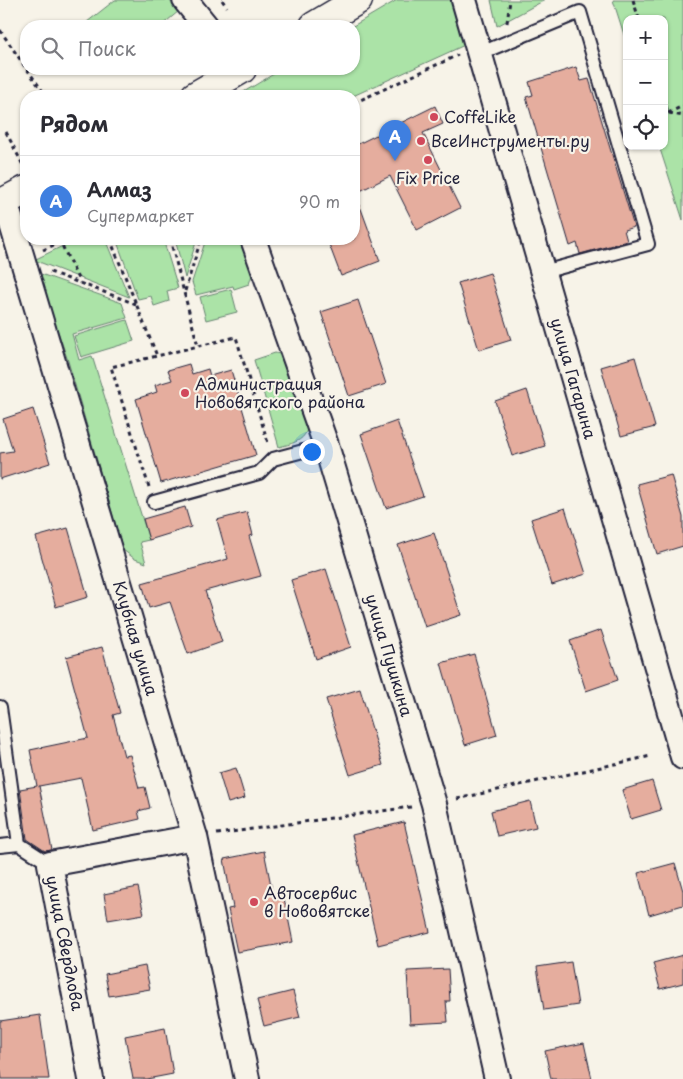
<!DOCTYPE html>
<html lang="ru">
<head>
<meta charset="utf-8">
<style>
  body { margin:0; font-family:"Playpen Sans",sans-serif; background:#f7f7f7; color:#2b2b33 }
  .controls { position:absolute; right:15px; top:15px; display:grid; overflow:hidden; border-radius:10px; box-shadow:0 1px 4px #0004 }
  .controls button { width:45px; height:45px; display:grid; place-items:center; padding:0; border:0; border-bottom:1px solid #e1e1e2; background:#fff; color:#2b2b33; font:25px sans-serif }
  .you { position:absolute; left:311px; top:451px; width:18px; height:18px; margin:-12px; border:4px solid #fff; border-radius:50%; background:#1a73e8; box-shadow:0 0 0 8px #1a73e833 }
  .badge { display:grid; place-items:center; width:32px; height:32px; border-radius:50%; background:#d1495b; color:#fff; font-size:16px; font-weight:700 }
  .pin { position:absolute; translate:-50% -41px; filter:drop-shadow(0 1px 2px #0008) }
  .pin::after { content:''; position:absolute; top:26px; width:18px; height:15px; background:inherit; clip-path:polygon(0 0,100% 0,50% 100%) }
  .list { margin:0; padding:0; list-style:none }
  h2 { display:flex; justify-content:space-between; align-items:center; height:65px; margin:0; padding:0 20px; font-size:21px }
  h2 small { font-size:16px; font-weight:400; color:#7c7c81 }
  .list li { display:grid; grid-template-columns:32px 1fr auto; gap:15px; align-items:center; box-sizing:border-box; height:90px; padding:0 20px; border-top:1px solid #e1e1e2 }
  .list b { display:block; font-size:19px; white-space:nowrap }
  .list p { margin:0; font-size:16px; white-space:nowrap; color:#7c7c81 }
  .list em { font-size:16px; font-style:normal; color:#7c7c81 }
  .icon { flex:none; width:28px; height:28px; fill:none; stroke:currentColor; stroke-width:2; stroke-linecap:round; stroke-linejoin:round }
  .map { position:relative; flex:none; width:683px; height:1079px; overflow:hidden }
  .search { position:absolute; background:#fff; box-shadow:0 1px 4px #0004; left:20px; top:20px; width:340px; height:55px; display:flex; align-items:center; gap:12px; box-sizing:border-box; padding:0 18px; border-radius:20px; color:#7c7c81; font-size:19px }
  .panel { position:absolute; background:#fff; box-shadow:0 1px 4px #0004; left:20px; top:90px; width:340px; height:155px; border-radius:20px }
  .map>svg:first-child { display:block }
  .green { fill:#abe3a7; stroke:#668271 }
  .building { fill:#e5ad9e; stroke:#22223b }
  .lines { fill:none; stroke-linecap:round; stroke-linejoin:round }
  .lane-casing { stroke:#22223b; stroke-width:16 }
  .street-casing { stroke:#22223b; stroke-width:28 }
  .primary-casing { stroke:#22223b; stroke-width:31 }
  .path { stroke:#22223b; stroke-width:3; stroke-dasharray:4 4; stroke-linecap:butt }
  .lane { stroke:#f7f3e8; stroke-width:12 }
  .street { stroke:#f7f3e8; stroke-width:24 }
  .primary { stroke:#f7f3e8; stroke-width:28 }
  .poi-dot { fill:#d1495b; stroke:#f7f3e8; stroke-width:2 }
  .labels { text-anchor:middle; stroke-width:4.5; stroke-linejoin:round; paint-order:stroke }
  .poi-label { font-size:16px; fill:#22223b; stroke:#f7f3e8; text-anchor:start }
  .street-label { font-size:16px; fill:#22223b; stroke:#f7f3e8 }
</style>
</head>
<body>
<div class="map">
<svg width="683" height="1079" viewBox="0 0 683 1079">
  <rect width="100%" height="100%" fill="#f7f3e8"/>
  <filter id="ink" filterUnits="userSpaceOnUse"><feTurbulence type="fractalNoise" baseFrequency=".02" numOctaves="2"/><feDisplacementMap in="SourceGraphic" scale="10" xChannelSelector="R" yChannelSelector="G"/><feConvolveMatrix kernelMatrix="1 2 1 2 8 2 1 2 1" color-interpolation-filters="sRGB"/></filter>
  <g filter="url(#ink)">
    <!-- green -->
    <path class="green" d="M115,0H169L179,11L161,26H82Z
      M397,0H454L469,43L353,96H242V93L282,69H354L353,26Z
      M491,0H543V1L497,26Z
      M613,0H683V220L659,146H664V19H627V44Z
      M77,239H105L129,297L34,260Z
      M116,239H163L178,288L167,291L169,301L154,306L151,296L138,299Z
      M175,239H197L185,278Z
      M206,239H242L253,272L249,284L234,289L233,286L196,295L192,282Z
      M38,273L122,303L127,318L72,334L79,360L92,356L149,540L140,542L146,563L135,559L123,550L68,361Z
      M231,289L237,312L206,320L200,297Z
      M127,320L134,341L81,357L74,336Z
      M275,353L280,354L287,364L307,430C303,442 290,444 279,447L254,360Z"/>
    <!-- building -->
    <path class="building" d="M576,67L581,81L589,79L634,227L624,230L627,241L580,254L577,243L570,246L526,97L533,95L529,82Z
      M435,106L443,124L423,133L460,208L417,230L390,176L354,194V146Z
      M356,195L380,261L341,276L327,239H354V196Z
      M490,273L511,340L479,350L458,283Z
      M358,300L386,384L349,396L321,312Z
      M635,357L655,427L621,436L601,367Z
      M189,364L192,374L208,369L210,376L231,370L256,455L161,483L136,399L157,392L155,385L172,380L168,370Z
      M527,390L545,446L512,456L495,401Z
      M33,409L50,463L0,479V453L13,451L3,419Z
      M397,421L423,496L386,508L361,434Z
      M671,475L683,517V546L657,554L637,484Z
      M185,507L191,527L149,540L143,519Z
      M565,508L586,574L552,585L531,519Z
      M247,512L253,535L249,536L261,576L205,591L222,642L188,654L170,602L149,608L142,583L228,559L217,520Z
      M68,528L88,597L56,607L36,537Z
      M434,533L461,615L425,627L398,545Z
      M326,569L351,647L316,659L291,580Z
      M601,630L618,680L586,691L570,641Z
      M102,647L120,713L113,715L124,756L130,755L139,788L145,787L150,808L138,811L140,819L93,830L81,778L39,786L52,850L45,851L27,839L20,789L37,786L30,750L88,738L66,657Z
      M474,654L497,735L465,745L441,663Z
      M360,689L383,765L350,775L326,699Z
      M236,768L245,798L228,803L219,773Z
      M652,781L661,810L631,819L622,790Z
      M530,801L536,827L497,836L491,811Z
      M404,822L430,932L378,945L352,835Z
      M264,851L274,900L284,898L293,942L237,952L228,909L233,908L224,859Z
      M675,863L683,891V905L649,915L638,873Z
      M138,887L144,914L108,920L104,894Z
      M683,955V983L660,989L653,963Z
      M571,962L578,1005L544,1010L537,967Z
      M145,966L150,989L109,996L105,974Z
      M448,969L450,1001H446L448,1022L410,1024L407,971Z
      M293,991L300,1017L264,1026L257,1000Z
      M40,1015L49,1079H2L0,1066V1021Z
      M165,1028L173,1074L147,1079H133L125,1036Z
      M584,1043L592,1079H551L545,1051Z"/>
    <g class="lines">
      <!-- lane casing -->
      <g class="lane-casing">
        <path id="lane" d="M481,53L580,12L648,244L543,272
          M154,502L259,473L273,459L326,445
          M0,707L19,844
          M0,846L19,844L50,864"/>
      </g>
      <!-- street casing -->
      <g class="street-casing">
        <g id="street">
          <path d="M185,0L206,26"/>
          <path id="s1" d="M464,0L683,757"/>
          <path id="s2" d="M5,201L195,837L247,1079"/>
          <path id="s3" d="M253,239L326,445L434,804L497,1079"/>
          <path d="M91,1079L50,864L195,837"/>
        </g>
      </g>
      <!-- primary casing -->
      <g class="primary-casing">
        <path id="primary" d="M314,26L358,0
          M195,96L242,69
          M0,204L26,190"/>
      </g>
      <!-- path -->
      <path class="path" d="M222,0L227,7
        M633,0L639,19
        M507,23L510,0
        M0,30L26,68
        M27,69L46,96
        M664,99L668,113
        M354,103L458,55
        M668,113L683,106
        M669,113L683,116
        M6,132L24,167
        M59,239L80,283
        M110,239L157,356
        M170,239L198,346
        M43,250L67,239
        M50,272L136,304
        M185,291L201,239
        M149,487L111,367L236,337L268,443
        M457,799L651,756
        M217,834L411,807"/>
      <!-- lane -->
      <use href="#lane" class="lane"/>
      <!-- street -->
      <use href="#street" class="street"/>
      <!-- primary -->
      <use href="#primary" class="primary"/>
    </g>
  </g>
  <!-- markers -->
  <g class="poi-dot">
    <circle cx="434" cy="117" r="5"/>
    <circle cx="421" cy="141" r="5"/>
    <circle cx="428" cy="160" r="5"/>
    <circle cx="185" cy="393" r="5"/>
    <circle cx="254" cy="902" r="5"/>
  </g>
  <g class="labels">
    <!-- poi labels -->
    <g class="poi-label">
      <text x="444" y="123">CoffeLike</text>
      <text x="431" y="147">ВсеИнструменты.ру</text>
      <text x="428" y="184" text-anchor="middle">Fix Price</text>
      <text x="195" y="390">Администрация<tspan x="195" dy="18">Нововятского района</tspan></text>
      <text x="264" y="899">Автосервис<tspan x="264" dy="18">в Нововятске</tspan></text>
    </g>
    <!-- street labels -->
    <g class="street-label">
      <text dy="6" stroke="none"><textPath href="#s1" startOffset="394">улица Гагарина</textPath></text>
      <text dy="6" stroke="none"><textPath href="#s2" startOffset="456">Клубная улица</textPath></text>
      <text dy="6" stroke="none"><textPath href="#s3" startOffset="438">улица Пушкина</textPath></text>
      <text transform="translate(65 943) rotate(79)" y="6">улица Свердлова</text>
    </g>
  </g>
</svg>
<div class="controls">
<button>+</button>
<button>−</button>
<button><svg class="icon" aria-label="locate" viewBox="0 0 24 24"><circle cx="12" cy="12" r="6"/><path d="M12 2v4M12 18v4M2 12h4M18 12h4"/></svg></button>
</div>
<div class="you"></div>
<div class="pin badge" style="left:395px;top:161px;background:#3f7fe0">A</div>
<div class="search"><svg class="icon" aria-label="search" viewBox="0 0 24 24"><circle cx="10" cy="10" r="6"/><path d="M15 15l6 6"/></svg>Поиск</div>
<section class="panel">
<h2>Рядом<small></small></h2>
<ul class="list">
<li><span class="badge" style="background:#3f7fe0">A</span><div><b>Алмаз</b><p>Супермаркет</p></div><em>90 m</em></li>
</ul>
</section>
</div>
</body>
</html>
